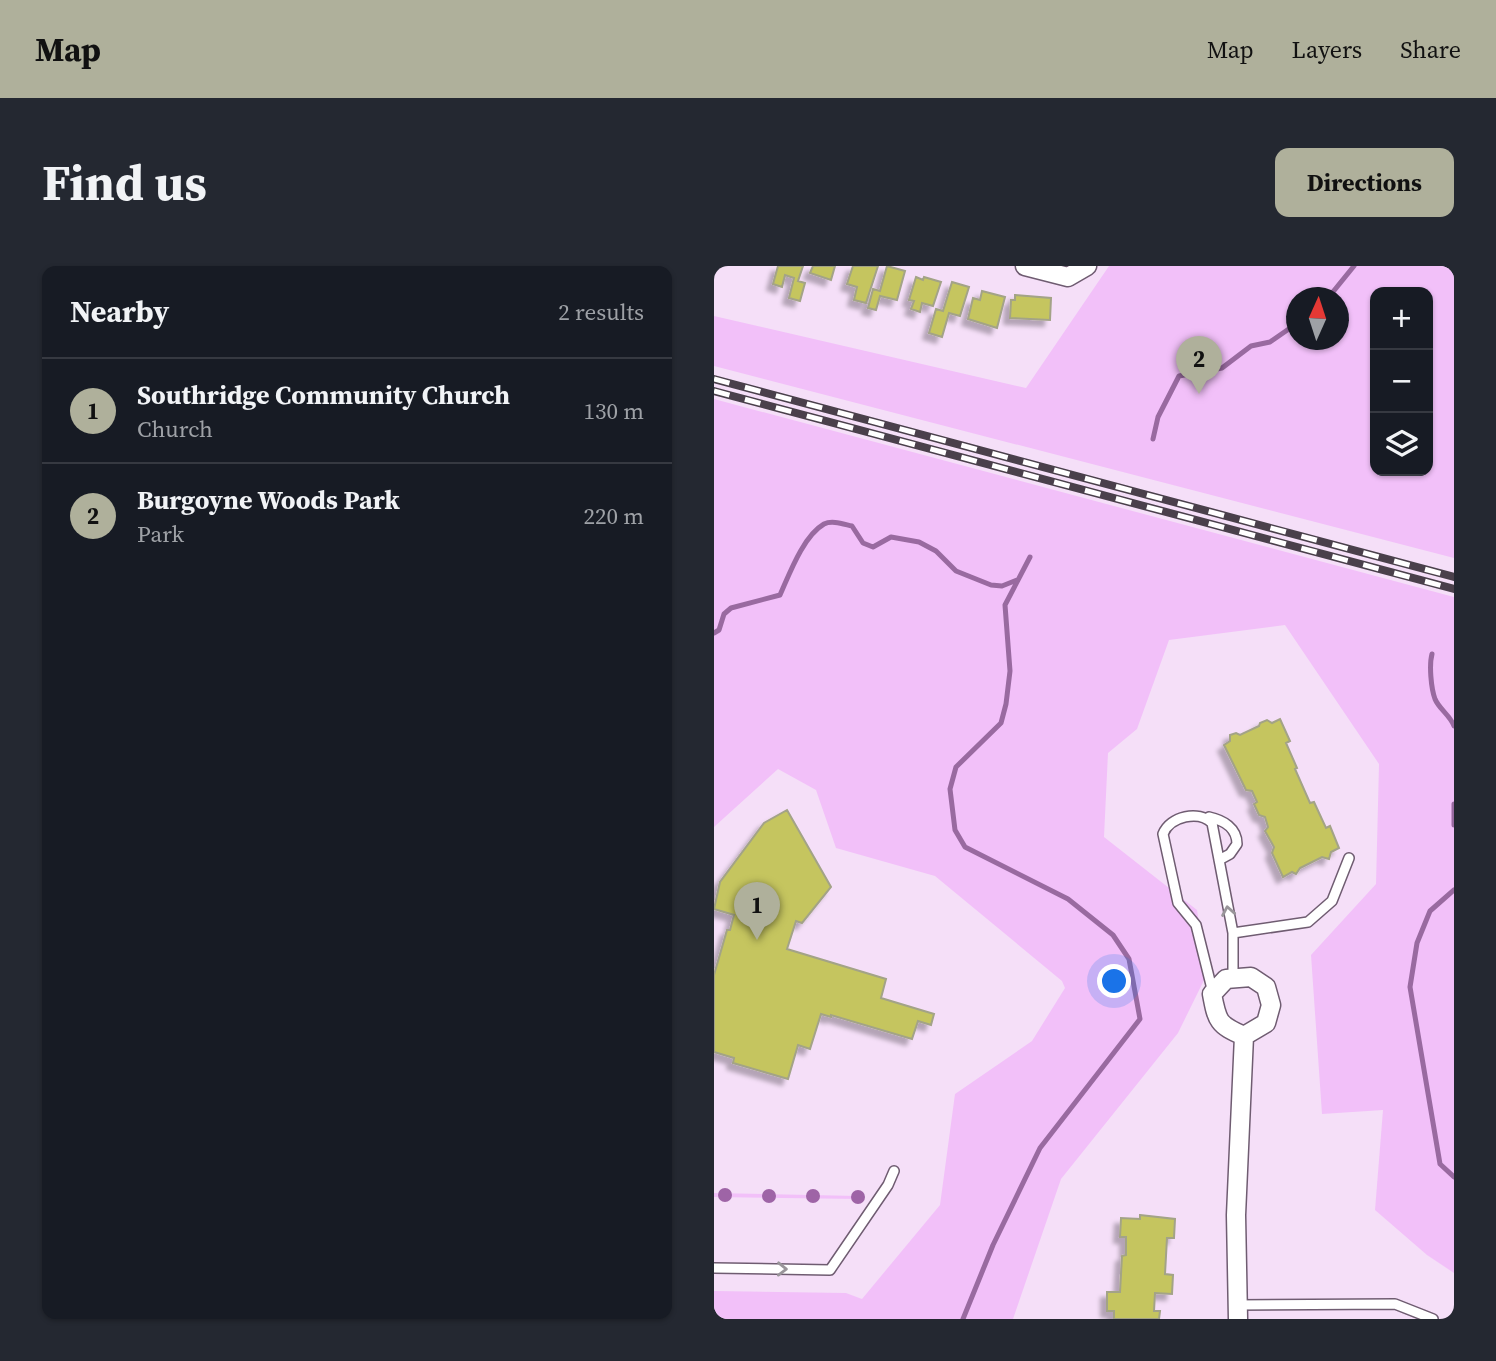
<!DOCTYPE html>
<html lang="en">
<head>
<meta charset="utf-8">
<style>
  body { margin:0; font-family:"Source Serif 4",serif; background:#242831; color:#f1f3f6 }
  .controls { position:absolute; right:21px; top:21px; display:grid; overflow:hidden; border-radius:14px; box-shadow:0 2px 5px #0004 }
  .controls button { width:63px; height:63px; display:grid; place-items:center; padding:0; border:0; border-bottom:2px solid #363941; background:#171b24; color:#f1f3f6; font:35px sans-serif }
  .compass { position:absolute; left:572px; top:21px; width:63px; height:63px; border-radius:50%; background:#171b24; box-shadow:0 2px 5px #0004; rotate:3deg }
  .you { position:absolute; left:401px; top:716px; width:24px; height:24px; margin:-18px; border:5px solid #fff; border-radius:50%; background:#1a73e8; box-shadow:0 0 0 10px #1a73e833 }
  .badge { display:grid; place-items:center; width:46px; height:46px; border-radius:50%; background:#afb09b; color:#111; font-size:23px; font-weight:700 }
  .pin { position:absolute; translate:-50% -58px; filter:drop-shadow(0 2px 4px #0008) }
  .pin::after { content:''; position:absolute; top:37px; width:24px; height:21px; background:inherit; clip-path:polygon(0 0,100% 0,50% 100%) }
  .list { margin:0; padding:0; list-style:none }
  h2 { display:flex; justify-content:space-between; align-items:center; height:91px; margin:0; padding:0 28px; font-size:30px }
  h2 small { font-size:23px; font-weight:400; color:#9ea1a6 }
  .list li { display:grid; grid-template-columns:46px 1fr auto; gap:21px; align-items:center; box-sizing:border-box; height:105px; padding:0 28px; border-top:2px solid #363941 }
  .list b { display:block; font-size:26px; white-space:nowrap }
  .list p { margin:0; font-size:23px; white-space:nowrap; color:#9ea1a6 }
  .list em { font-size:23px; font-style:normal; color:#9ea1a6 }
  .icon { flex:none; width:38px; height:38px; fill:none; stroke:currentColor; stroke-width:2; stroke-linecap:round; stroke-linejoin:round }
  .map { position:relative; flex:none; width:740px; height:1053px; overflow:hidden; border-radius:14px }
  header { display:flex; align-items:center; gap:42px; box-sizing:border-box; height:98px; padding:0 35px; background:#afb09b; color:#111 }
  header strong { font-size:33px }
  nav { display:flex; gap:38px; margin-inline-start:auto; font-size:24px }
  .intro { display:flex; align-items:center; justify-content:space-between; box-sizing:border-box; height:168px; padding:0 42px }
  h1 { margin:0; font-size:49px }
  .button { padding:18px 32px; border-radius:14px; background:#afb09b; color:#111; font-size:24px; font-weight:700 }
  main { display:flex; gap:42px; padding:0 42px }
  aside { flex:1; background:#171b24; border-radius:14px; box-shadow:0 2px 5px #0004 }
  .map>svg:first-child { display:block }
  .green { fill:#f2c0f9; fill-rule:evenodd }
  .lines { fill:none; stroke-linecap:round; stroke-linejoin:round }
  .stream { stroke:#996aa0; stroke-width:5 }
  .building { fill:#c5c55e; stroke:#a3a387; stroke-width:2; filter:url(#shadow) }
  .lane-casing { stroke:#6f5c71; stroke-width:12 }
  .street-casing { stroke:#6f5c71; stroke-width:21 }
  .lane { stroke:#fff; stroke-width:9 }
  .street { stroke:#fff; stroke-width:18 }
  .rail-casing { stroke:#4a404b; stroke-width:8 }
  .rail { stroke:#fff; stroke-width:5; stroke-dasharray:16; stroke-linecap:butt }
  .tree { fill:#9e64a6 }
  .oneway { stroke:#99959a }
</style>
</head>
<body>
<header>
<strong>Map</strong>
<nav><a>Map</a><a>Layers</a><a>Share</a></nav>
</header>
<div class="intro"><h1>Find us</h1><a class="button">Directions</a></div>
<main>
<aside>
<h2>Nearby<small>2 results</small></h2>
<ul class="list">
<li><span class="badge">1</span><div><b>Southridge Community Church</b><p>Church</p></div><em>130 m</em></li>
<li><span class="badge">2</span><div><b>Burgoyne Woods Park</b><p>Park</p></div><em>220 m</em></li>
</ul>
</aside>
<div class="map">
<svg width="740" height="1053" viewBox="0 0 740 1053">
  <defs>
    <filter id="shadow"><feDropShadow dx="-6" dy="6" stdDeviation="2" flood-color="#0004"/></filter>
  </defs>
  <rect width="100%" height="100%" fill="#f5dff8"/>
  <!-- green -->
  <path class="green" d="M395,0H740V292L0,100V50L312,122ZM714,26V205H661V26ZM582,32H624V74H582Z
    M0,133L740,331V1007L713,989L661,944L669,844L608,848L597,689L662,618L665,498L571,359L455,374L423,463L394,487L390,571L483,644L493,708L464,767L347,913L299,1053H0V1025L132,1027L148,1033L226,939L241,828L318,775L351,722L348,715L221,610L122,582L102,524L64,503L0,561Z
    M0,927L144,930L147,931L146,933L0,931Z"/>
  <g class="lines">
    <!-- stream -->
    <path class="stream" d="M614,32L640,0
      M439,173L444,151L465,110L508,102L537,80L556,76L582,58
      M0,367L5,364L10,348L17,342L66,329C75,309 89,270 110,258C118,254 129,258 138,260L149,277L159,281L177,271L205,276L222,285L242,305L277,319L288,320L303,314
      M718,388C715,399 717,422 721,433C725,443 736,449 740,460
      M740,538V559
      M740,624L716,645L703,677L696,721L726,898L740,911
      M249,1053L279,979L326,882L426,753L415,693L399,669L354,633L251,581L241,564L236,523L242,501L287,457L292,438L296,405L291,339L316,291"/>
  </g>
  <!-- building -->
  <path class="building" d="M64,0H89L84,15L91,17L86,35L75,32L80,12L71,9L68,21L59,18Z
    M99,0H121L117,14L96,7Z
    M139,0H164L152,37L140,34L143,21L133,18Z
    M173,0L191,5L183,34L166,30L162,44L154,42L159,23L166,25Z
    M202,11L209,14L210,11L227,16L219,40L208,37L206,46L197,43L200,35L195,34Z
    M238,16L255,21L246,50L235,47L228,71L215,67L222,43L229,45Z
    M268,25L291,31L283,62L254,53L259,32L266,34Z
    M301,29L337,32L336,54L296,52L297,34H301Z
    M566,453L576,475L572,477L583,502L581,503L596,537L600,536L612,562L616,560L625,582L617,586L615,593L608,591L586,602L582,608L578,606L569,611L558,587L560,581L551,565L554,561L551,551L545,549L540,538L543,536L538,525L532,524L510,479L516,475V469L522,467L526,469L545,460L546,457L553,454L558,457Z
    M73,544L117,621L88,657L82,655L73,683L172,713L167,732L220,748L217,759L204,755L198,773L117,749V751L107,748L96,783L84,779L74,813L19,797L20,792L0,786V709L13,664H16L20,649L0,643L6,616L50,557Z
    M426,949L461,953L460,972H453L451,1008L459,1009L458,1028L441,1027L440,1045H446L445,1053H400V1045H393V1026H406L408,990L412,989V971H406L407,952L426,953Z"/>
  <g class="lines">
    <!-- lane casing -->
    <g class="lane-casing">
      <path id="lane" d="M495,551C509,554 523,562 523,578L516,588L505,594
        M519,667L594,656L618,635L635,592
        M499,727L482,659L464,637L449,568C456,550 485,544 498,557L519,667V713
        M0,1002L116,1004L174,919L180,905
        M523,1039L681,1038L719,1053"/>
    </g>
    <!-- street casing -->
    <g class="street-casing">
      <path id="street" d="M311,0L354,11L373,0
        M537,711L552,721L557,739L552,757L530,770C504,759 503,755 498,728L512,713Z
        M524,1053L522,949L530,770"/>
    </g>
    <!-- lane -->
    <use href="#lane" class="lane"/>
    <!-- street -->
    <use href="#street" class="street"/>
    <!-- rail casing -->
    <g class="rail-casing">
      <path id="rail" d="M0,113L740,311
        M0,125L740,323"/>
    </g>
    <!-- rail -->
    <use href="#rail" class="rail"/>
  </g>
  <!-- trees -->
  <g class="tree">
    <circle cx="11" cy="929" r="7"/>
    <circle cx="55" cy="930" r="7"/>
    <circle cx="99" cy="930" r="7"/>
    <circle cx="144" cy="931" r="7"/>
  </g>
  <!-- one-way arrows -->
  <defs><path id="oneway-chevron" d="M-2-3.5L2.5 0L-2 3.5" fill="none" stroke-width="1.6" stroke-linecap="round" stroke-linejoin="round" transform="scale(1.75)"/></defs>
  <g class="oneway">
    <use href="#oneway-chevron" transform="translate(514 645) rotate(-100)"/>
    <use href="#oneway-chevron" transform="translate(68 1003) rotate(1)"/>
  </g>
</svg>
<div class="controls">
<button>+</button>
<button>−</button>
<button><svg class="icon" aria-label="layers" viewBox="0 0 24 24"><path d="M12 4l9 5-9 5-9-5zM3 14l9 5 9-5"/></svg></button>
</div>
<svg class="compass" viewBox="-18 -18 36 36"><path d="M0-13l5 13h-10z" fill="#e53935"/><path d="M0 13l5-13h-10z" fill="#9ea1a6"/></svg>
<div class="you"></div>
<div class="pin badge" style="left:43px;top:674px">1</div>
<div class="pin badge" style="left:485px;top:128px">2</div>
</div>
</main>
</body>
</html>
